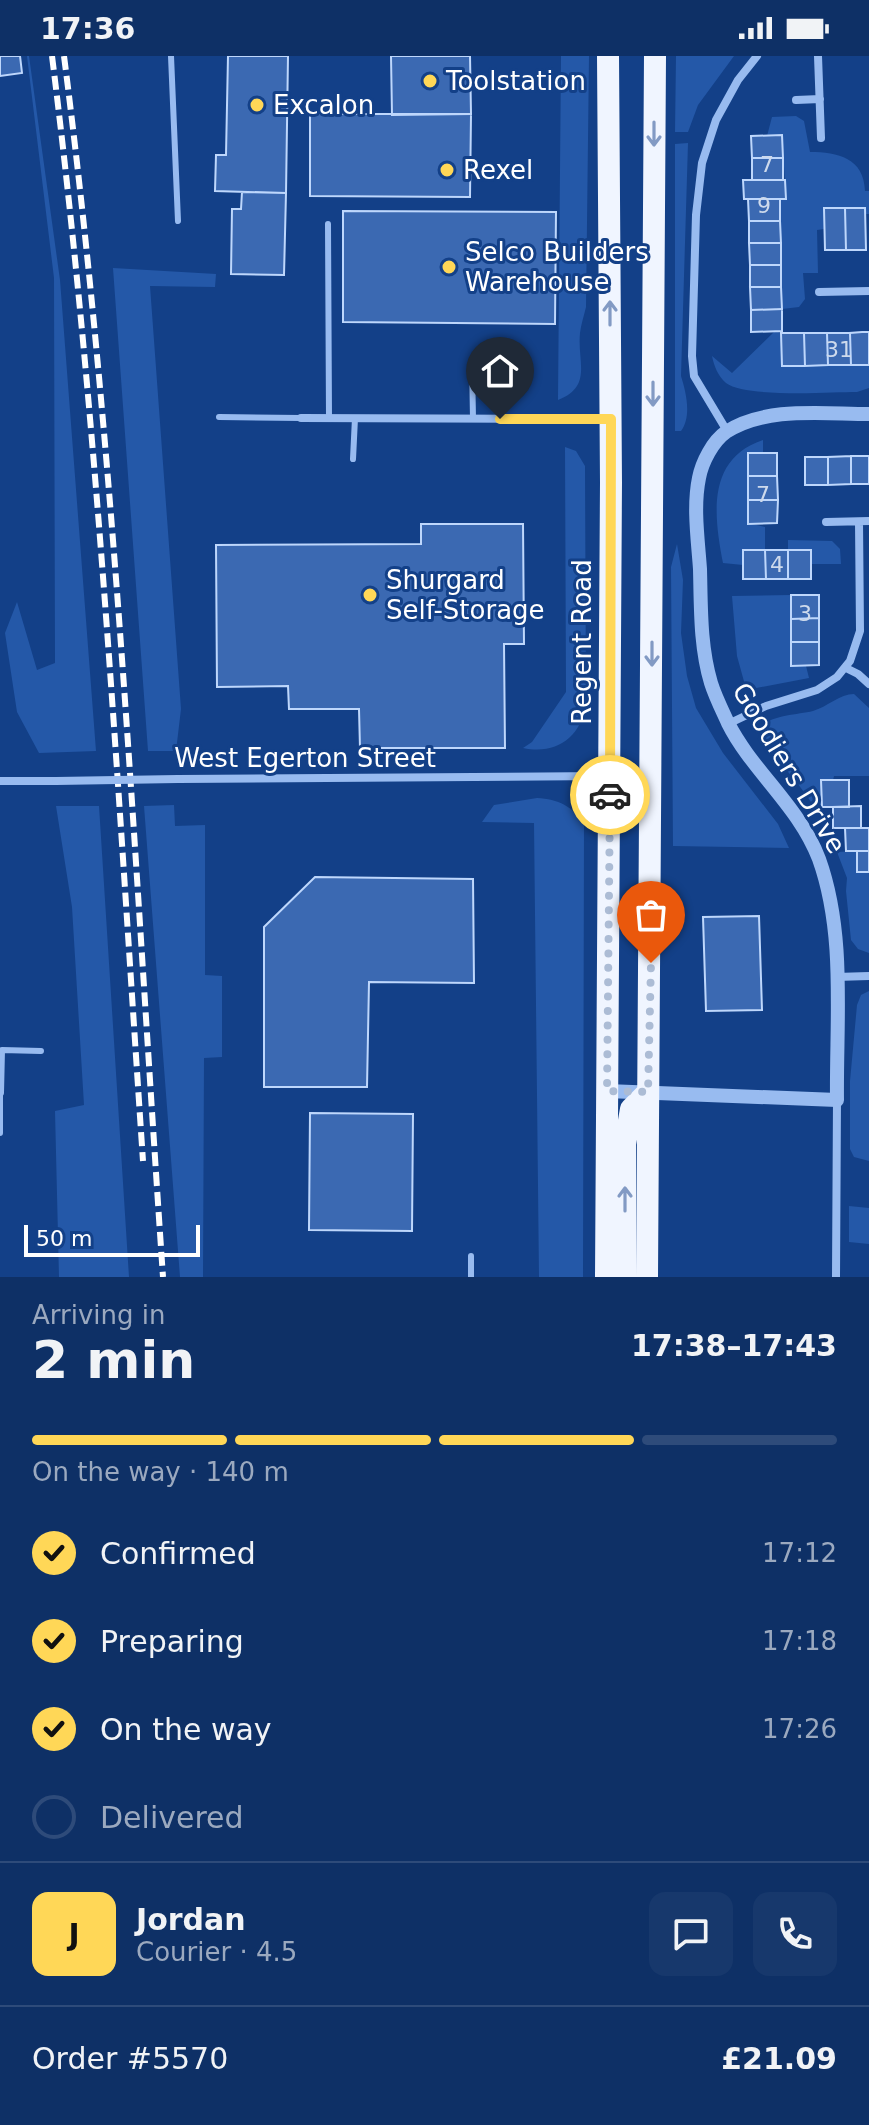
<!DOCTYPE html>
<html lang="en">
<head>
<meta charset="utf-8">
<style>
  :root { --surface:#0e3066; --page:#17386c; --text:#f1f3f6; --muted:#9ba9bf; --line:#2e4b7a; --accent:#ffd757 }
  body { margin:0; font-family:"DejaVu Sans",sans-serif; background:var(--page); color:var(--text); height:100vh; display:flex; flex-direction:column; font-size:30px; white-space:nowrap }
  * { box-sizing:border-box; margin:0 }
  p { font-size:26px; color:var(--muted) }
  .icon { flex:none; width:44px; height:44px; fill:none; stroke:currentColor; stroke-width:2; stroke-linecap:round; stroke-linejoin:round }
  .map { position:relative; height:1221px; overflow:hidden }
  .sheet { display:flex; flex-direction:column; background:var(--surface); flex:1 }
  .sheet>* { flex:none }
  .scale { position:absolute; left:24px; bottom:20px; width:176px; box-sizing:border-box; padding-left:8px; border:4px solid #fff; border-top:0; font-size:22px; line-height:28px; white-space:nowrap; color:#fff; -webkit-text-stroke:6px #134088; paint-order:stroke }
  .pin { position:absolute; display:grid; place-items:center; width:68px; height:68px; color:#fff; margin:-82px -34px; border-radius:50% 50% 50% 0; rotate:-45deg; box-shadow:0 0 8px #0007 }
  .pin .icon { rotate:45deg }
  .courier { position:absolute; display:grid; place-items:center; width:80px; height:80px; margin:-40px; border:6px solid #ffd757; border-radius:50%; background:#fff; color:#222; box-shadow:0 2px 10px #0007 }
  .summary em { font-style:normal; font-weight:600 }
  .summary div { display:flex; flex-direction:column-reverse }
  .summary { display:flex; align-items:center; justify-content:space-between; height:136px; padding:0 32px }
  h1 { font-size:52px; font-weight:600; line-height:60px }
  .bar { display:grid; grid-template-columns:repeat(4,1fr); gap:12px 8px; align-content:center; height:96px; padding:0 32px }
  .bar i { height:10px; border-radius:6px; background:var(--line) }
  .bar .active { background:var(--accent) }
  .bar p { grid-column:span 4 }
  .line { display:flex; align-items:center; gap:20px; padding:0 32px; border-top:2px solid var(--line) }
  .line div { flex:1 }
  .round { display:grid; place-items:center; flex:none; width:84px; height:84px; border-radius:16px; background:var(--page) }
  ol { padding:0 32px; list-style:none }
  li { display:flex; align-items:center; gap:24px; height:88px }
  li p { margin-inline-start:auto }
  li .icon { padding:8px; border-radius:50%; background:var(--accent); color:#111; stroke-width:4 }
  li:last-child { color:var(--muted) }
  li i { width:44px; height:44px; border:4px solid var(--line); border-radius:50% }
  .status { display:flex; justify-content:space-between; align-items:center; height:56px; padding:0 40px; background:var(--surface); direction:ltr }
  .status svg { height:22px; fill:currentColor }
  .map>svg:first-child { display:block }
  .green { fill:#2458a8 }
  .building { fill:#3b69b2; stroke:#bed7fc; stroke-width:2 }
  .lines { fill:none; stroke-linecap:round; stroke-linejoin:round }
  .service { stroke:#98bbf0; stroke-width:6 }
  .minor { stroke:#98bbf0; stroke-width:8 }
  .tertiary { stroke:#98bbf0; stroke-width:14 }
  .trunk { stroke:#f0f5ff; stroke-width:22 }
  .rail { stroke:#fff; stroke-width:6; stroke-dasharray:14 6; stroke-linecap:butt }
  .minor-bridge { stroke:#98bbf0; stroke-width:8 }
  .oneway { stroke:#829ac4 }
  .done { stroke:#acbcd5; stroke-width:8; stroke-dasharray:0 14.4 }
  .route { stroke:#ffd757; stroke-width:10 }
  .poi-dot { fill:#ffd757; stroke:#134088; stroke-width:3 }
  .labels { text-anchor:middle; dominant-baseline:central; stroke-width:6; stroke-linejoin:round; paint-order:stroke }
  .number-label { font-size:22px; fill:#cedaec }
  .poi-label { font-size:26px; fill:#fff; stroke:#134088; text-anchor:start }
  .street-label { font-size:26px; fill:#fff; stroke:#134088 }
</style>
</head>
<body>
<div class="status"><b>17:36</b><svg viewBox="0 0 49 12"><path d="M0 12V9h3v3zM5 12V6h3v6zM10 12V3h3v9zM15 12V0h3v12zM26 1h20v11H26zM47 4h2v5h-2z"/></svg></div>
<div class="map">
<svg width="869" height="1221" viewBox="0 0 869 1221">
  <rect width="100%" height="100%" fill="#134088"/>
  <!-- green -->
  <path class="green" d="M27 0H29L60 224 96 695 39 697 17 656 5 577 17 546 37 614 55 607 54 222Z
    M561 0H589L586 251C584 260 581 268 580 277 577 306 593 330 558 344Z
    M676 0H734L698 49 688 76H675Z
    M796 60 804 65 810 96C838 96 864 102 865 135H869V158H866L865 152H824V173L817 174 818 217H803L805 243 799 251 782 253 780 143 786 142 782 80H767L772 61Z
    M688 87 681 320C686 336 692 360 681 375H675V88Z
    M113 212 216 218 215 231 150 230 181 653 176 695H148Z
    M775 275 781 277 782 310 869 309V332L857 336C830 336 746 342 726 327 718 320 714 310 712 300L732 317Z
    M763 384V397H748V467L765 471V494H743V509L723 507C714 460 706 403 763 384Z
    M565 391 576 395 585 410 586 649C580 682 556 699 523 692L532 686 566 636Z
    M788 484 832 485 840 493 841 508H811V494H788Z
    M677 488 683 524 681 577 687 620 696 652 723 697 778 768 789 792 673 790 671 511Z
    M791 539V609L806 610 809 622 751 633 745 629 737 600 732 540Z
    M854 638 869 652V720H834L833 724H822V751H814C802 729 764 692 760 673 768 659 797 659 813 655 827 651 840 638 854 638Z
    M537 742C558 743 573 750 584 769L583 1221H539L534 767 482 766 494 749Z
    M174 749 175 770 205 769V919L222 920V1001L204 1002 203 1221H180L144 750Z
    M56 750H99L129 1221H59L55 1055 84 1049 72 851Z
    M857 795 869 816V897L858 893 851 884 846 835 847 822 837 796Z
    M869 935V1105L854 1101 850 1093V1025L857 949 861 939Z
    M849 1150 869 1152V1188L849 1186Z"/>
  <!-- building -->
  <path class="building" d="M0 0H20L22 17 0 20Z
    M228 0H288L286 137 215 135 216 99H226Z
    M391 0H470L471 58 392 59Z
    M310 58H471L470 141 310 140Z
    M782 79 783 102H752L751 80Z
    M752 102H783V124H752Z
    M743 124H785L786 143H744Z
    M242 136 286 137 284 219 231 218 232 153H241Z
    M748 143H780V165H749Z
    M824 152H845L846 194H825Z
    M845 152H865L866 194H846Z
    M343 155 556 156 555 268 343 266Z
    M749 165H780L781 187H749Z
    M749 187H781V209H750Z
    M750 209H781V231H750Z
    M750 231H781L782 253 751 254Z
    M782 253V275L751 276V254Z
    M862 276H869V309H851L850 277Z
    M781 277H804L805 310H782Z
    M804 277H827L828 309 805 310Z
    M827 277H850L851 309H828Z
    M748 397H777V420H748Z
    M851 400H869V428H851Z
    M851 400V428L828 429V401Z
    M805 401H828V429H805Z
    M748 420H777L778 444H748Z
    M748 444H778L777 467 748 468Z
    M421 468H523L524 588H504L505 692H360L359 653H289L288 630 217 631 216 489 421 488Z
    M743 494H765L766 523H743Z
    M765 494H788V523H766Z
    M788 494H811V523H788Z
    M791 539H819V562L791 563Z
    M819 562V586H791V563Z
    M791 586H819V609L791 610Z
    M821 724H849V751H822Z
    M861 750V772H833V751Z
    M845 772H869V795H846Z
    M857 795H869V816H857Z
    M315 821 473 823 474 927 369 926 367 1031H264V871Z
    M759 860 762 954 706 955 703 861Z
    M310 1057 413 1058 412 1175 309 1174Z"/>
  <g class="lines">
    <!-- service -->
    <path class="service" d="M171 0 178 165
      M328 168 329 362
      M472 306 473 363
      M219 361 301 362
      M353 403 355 362
      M0 1037V1077
      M1 1037 2 994 41 995
      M471 1221V1200"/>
    <!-- minor -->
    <path class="minor" d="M818 0 821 82
      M796 44 820 43
      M819 236 869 235
      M301 362 610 363
      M727 375 694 320 692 300 696 159 702 107 716 64 738 24 757 0
      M826 466 869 465
      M846 612 858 618 869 628
      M728 668 766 650 817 634 837 621 850 605 860 575 859 466
      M178 723 605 720
      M0 725H56
      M836 921 869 920
      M836 1221 837 1044"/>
    <!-- tertiary -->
    <path class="tertiary" d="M607 1035 837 1044C836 965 846 878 819 803 799 750 752 715 728 667 722 654 715 640 711 627 700 590 701 552 700 513 698 484 693 451 699 422 702 406 713 385 726 376 766 350 823 358 869 358"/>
    <!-- trunk -->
    <path class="trunk" d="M606 1221 611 426 608 0
      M625 1221V1088L631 1053 648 1036
      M647 1221 655 0"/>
    <!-- rail -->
    <path class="rail" d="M52 0C98 367 118 736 143 1105
      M64 0C116 405 135 814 163 1221"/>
    <!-- minor-bridge -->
    <path class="minor-bridge" d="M56 725 178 723"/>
  </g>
  <!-- one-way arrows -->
  <defs><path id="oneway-shaft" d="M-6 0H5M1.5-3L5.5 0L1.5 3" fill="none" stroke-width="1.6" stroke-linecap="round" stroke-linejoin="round" transform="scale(2)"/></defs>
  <g class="oneway">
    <use href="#oneway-shaft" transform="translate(654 78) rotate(90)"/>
    <use href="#oneway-shaft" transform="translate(610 257) rotate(-90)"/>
    <use href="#oneway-shaft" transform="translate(653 338) rotate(90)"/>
    <use href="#oneway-shaft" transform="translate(652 598) rotate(90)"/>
    <use href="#oneway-shaft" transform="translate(625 1143) rotate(-90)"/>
  </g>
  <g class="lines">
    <!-- done -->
    <path class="done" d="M610 739 607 1035 648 1036 651 907"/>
    <!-- route -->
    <path class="route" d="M500 363H611L610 739"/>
  </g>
  <!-- markers -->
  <g class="poi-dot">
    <circle cx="430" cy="25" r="8"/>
    <circle cx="257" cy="49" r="8"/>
    <circle cx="447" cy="114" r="8"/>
    <circle cx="449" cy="211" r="8"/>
    <circle cx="370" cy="539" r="8"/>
  </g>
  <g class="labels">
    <!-- number labels -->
    <g class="number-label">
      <text x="767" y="108">7</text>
      <text x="764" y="149">9</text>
      <text x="839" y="293">31</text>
      <text x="763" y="438">7</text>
      <text x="777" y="508">4</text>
      <text x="805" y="557">3</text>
    </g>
    <!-- poi labels -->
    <g class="poi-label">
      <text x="446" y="25">Toolstation</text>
      <text x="273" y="49">Excalon</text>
      <text x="463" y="114">Rexel</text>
      <text x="465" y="196">Selco Builders<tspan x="465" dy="30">Warehouse</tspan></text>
      <text x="386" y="524">Shurgard<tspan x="386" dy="30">Self-Storage</tspan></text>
    </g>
    <!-- street labels -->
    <g class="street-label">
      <text transform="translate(582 586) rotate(-90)">Regent Road</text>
      <text x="305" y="702">West Egerton Street</text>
      <text transform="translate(789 712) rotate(59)">Goodiers Drive</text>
    </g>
  </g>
</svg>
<div class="scale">50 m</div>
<div class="pin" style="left:651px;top:907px;background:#ea580c"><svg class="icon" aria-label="bag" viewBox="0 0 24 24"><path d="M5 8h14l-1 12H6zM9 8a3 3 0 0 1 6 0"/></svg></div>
<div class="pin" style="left:500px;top:363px;background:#1f2937"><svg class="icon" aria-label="home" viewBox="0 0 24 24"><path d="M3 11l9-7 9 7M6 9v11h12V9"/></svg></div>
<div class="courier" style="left:610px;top:739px"><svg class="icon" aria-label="car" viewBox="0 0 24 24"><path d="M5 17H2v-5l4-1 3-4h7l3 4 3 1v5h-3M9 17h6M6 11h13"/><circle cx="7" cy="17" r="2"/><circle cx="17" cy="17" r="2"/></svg></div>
</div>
<section class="sheet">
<div class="summary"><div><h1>2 min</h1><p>Arriving in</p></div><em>17:38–17:43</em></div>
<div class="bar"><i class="active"></i><i class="active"></i><i class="active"></i><i></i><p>On the way · 140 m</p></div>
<ol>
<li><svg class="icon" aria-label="check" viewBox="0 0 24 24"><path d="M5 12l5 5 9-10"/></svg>Confirmed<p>17:12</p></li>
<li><svg class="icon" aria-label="check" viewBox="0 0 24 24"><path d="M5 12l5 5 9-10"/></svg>Preparing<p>17:18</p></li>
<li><svg class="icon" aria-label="check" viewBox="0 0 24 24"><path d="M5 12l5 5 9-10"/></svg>On the way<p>17:26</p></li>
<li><i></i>Delivered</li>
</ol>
<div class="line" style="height:144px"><b class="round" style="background:var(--accent);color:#111">J</b><div><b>Jordan</b><p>Courier · 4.5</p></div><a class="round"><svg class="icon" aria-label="chat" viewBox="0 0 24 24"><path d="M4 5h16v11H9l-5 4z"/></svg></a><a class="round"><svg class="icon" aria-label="phone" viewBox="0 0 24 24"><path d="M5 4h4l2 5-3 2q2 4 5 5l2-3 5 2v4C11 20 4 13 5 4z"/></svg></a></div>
<div class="line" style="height:104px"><div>Order #5570</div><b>£21.09</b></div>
</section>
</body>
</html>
